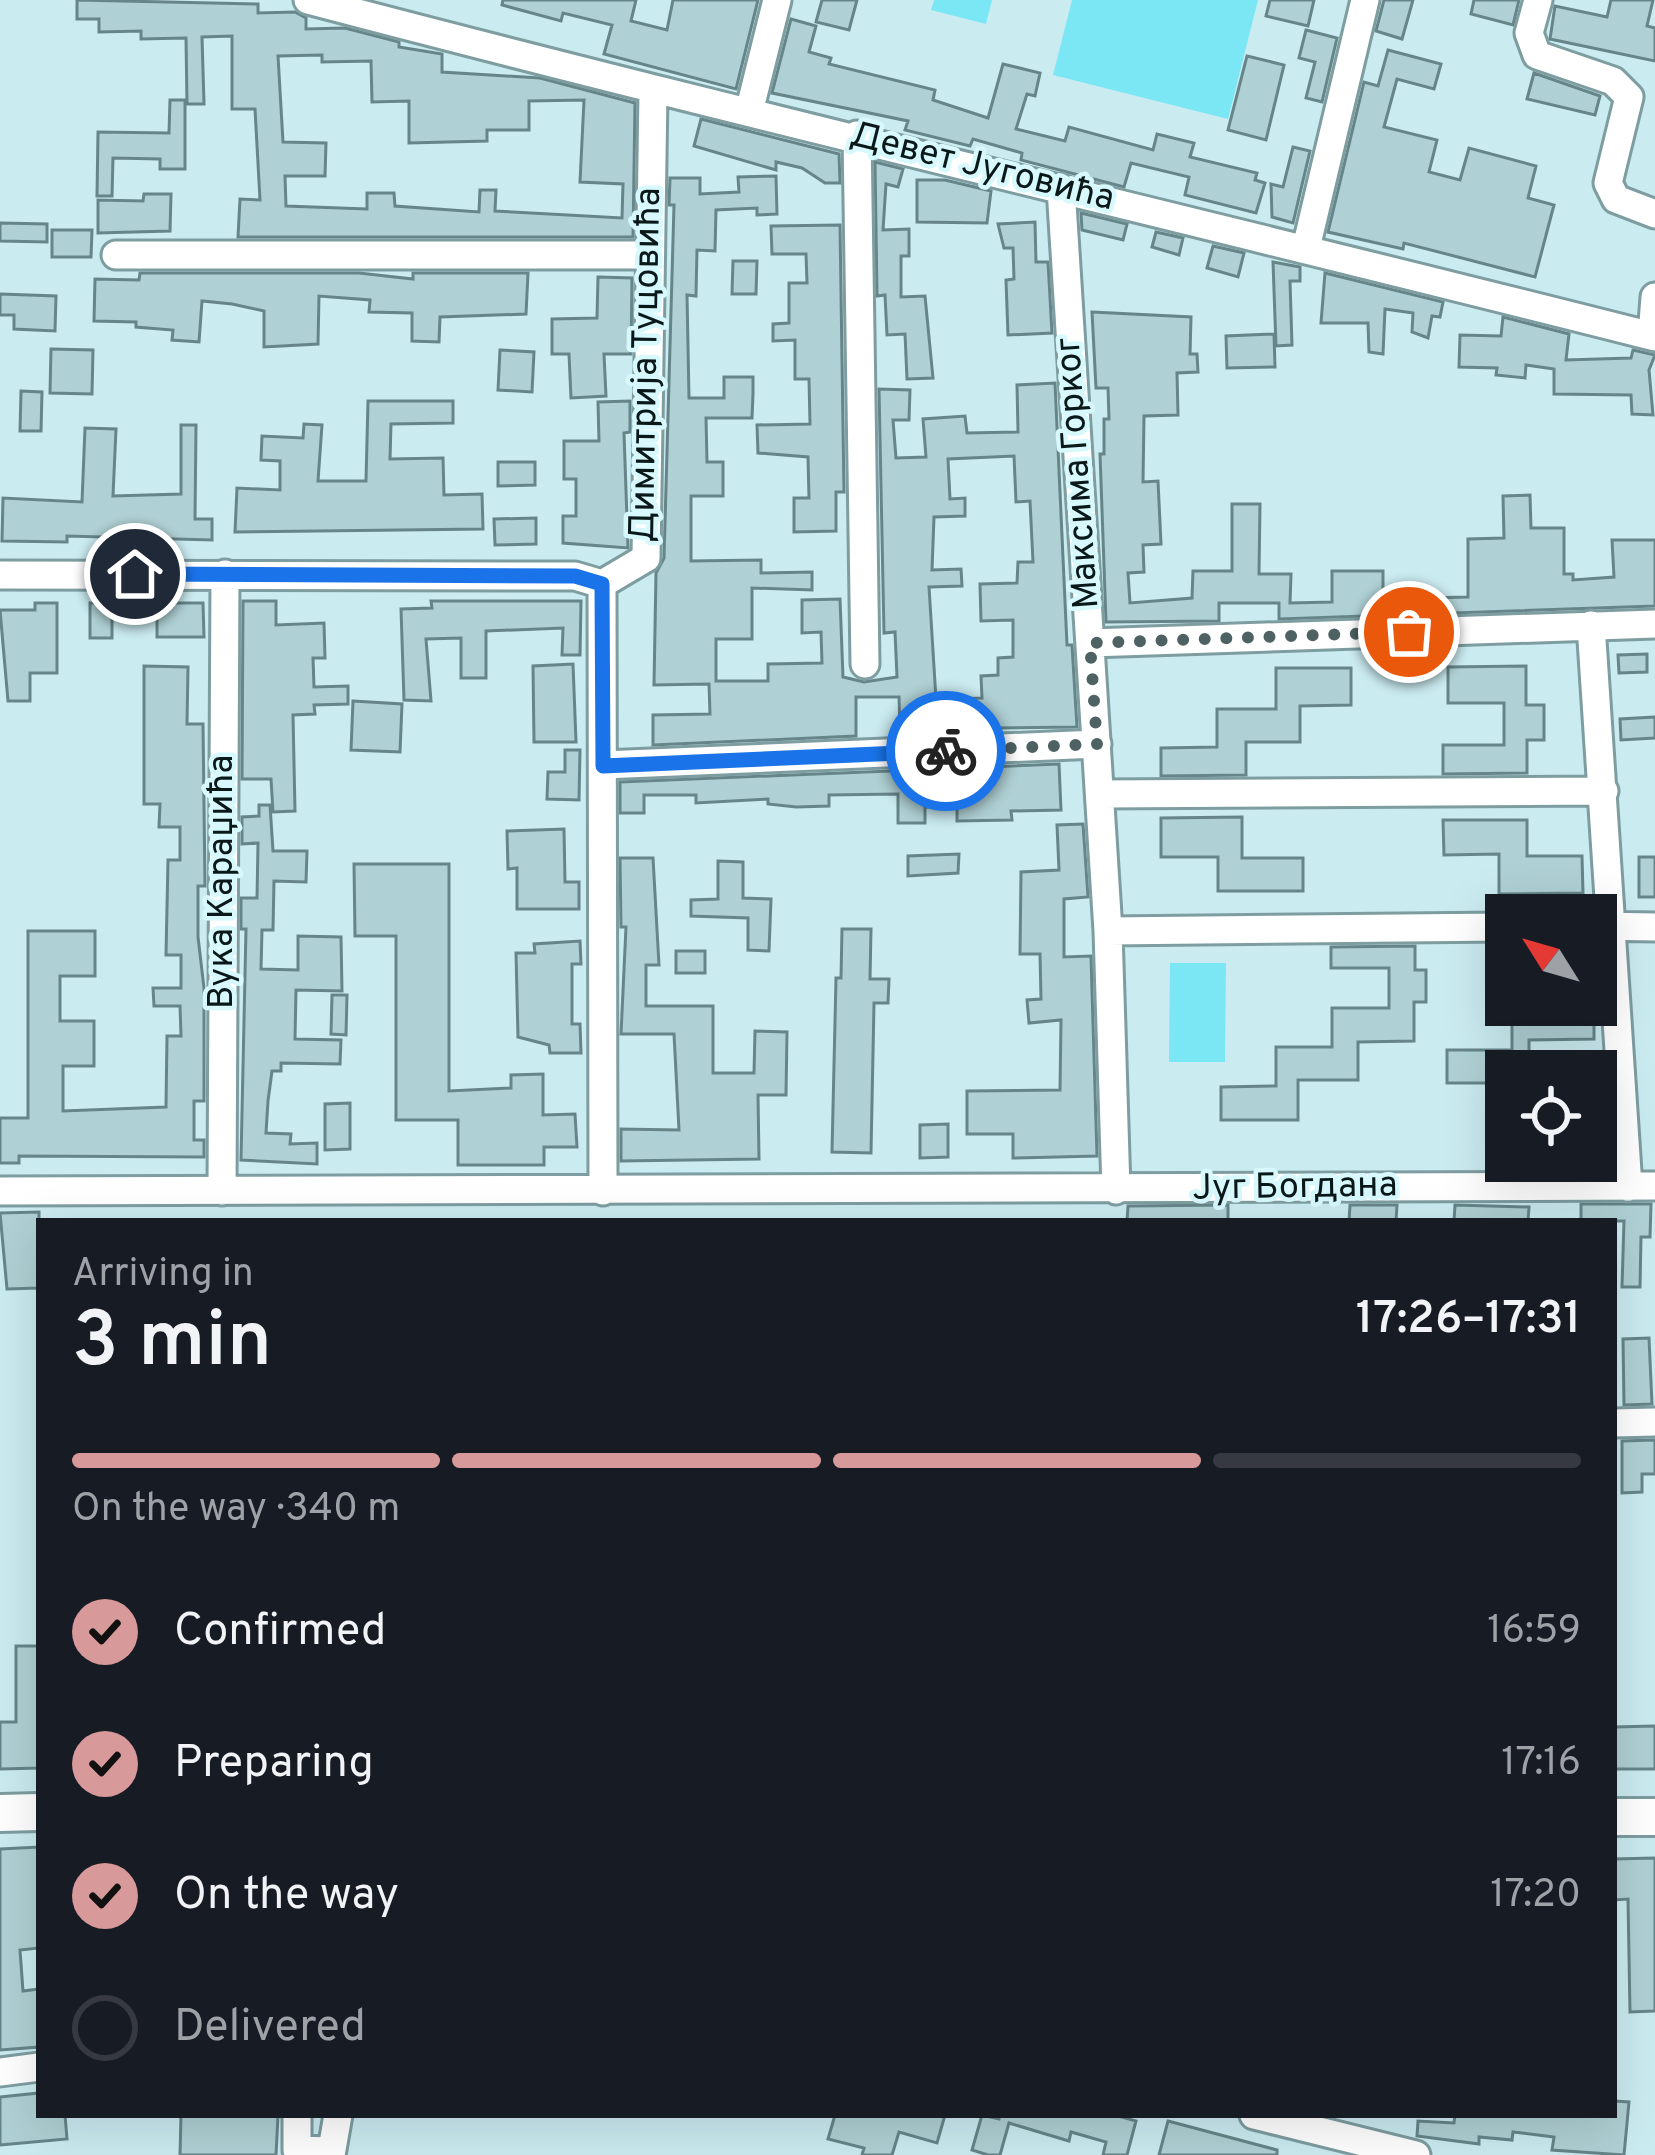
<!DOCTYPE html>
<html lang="en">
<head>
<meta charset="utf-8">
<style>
  :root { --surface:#171b24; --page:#20242c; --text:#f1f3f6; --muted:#9ea1a6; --line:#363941; --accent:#d8999a }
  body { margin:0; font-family:Overpass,sans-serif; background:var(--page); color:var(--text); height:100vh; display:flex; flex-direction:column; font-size:45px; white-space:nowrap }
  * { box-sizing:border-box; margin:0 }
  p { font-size:39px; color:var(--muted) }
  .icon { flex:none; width:66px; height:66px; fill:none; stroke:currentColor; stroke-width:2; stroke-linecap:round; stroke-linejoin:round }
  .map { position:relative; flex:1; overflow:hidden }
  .panel { position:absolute; left:36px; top:1218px; width:1581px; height:900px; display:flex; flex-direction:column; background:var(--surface); border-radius:0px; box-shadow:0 12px 48px #0002 }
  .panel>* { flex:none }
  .needle { width:78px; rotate:307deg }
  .controls { position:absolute; left:1485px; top:894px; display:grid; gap:24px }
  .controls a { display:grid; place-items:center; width:132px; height:132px; border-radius:0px; background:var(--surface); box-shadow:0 12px 48px #0002; font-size:60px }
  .pin { position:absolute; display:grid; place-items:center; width:102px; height:102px; color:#fff; margin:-51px; border:6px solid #fff; border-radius:50%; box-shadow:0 3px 12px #0007 }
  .courier { position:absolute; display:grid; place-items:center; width:120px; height:120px; margin:-60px; border:9px solid #1a73e8; border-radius:50%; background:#fff; color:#222; box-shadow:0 3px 15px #0007 }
  .summary em { font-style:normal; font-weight:600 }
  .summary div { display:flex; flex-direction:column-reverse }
  .summary { display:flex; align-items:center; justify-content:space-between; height:204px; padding:0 36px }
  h1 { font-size:78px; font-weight:600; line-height:90px }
  .bar { display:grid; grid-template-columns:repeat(4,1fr); gap:18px 12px; align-content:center; height:144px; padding:0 36px }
  .bar i { height:15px; border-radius:9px; background:var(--line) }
  .bar .active { background:var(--accent) }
  .bar p { grid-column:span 4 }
  ol { padding:0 36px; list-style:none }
  li { display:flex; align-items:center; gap:36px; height:132px }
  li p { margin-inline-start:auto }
  li .icon { padding:12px; border-radius:50%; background:var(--accent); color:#111; stroke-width:4 }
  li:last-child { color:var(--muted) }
  li i { width:66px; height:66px; border:6px solid var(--line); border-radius:50% }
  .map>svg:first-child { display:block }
  .green { fill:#7be7f5 }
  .building { fill:#afd0d4; stroke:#668589; stroke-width:3; fill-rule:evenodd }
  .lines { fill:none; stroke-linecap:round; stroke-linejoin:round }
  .minor-casing { stroke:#7d9da1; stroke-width:33 }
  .major-casing { stroke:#7d9da1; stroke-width:42 }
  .minor { stroke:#fff; stroke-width:27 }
  .major { stroke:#fff; stroke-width:36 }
  .done { stroke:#4e6264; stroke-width:12; stroke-dasharray:0 21.6 }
  .route { stroke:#1a73e8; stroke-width:15 }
  .labels { text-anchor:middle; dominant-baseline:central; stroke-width:9; stroke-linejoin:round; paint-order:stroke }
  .street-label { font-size:36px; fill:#0b1819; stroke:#d7f9fd }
</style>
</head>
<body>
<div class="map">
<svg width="1655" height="2155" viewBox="0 0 1655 2155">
  <rect width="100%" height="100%" fill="#caebf0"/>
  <!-- green -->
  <path class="green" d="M934 0H992L986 24 931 10Z
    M1072 0H1258L1228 119 1053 75Z
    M1170 963H1226L1225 1062H1169Z"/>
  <!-- building -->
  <path class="building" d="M77 0 258 4V13L295 12 306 18V29L345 28 399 42V47L442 54V72L540 78 635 103 633 237H238L240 199 260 200 255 109H232V36L202 37 204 104H187L186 38 141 39V31L99 32V19H77ZM322 55V62L371 61 372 102 409 101V143L487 141V130H529V101L584 100 580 182 623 184 622 218 495 211 496 190H480L479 212 395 206 394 193H367V209L286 206 285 176H325L326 143 283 142 278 56Z
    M503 0H636L631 21 667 30 673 0H758L736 89 604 54 612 25 563 13 561 21 502 5Z
    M822 0H857L849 30 816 22Z
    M1270 0H1314L1308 26 1266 16Z
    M1384 0H1413L1402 39 1376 31Z
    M1474 0H1519L1513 25 1471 14Z
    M1611 0H1653L1647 26 1655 28V61L1550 39 1555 6 1607 17Z
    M791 19 816 26 809 52 831 58 829 64 935 90 933 100 988 118 1003 64 1040 73 1035 96 1027 94 1016 129 1065 141 1069 127 1153 150 1157 134 1194 143 1190 157 1257 173 1255 180 1265 183 1256 213 1185 195 1189 177 1131 163 1124 187 1021 160 1022 153 973 139 970 146 905 130 908 121 772 93Z
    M1306 30 1337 38 1322 102 1306 98 1315 62 1299 58Z
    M1388 50 1441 64 1434 89 1397 79 1384 127 1437 140 1429 172 1460 180 1469 148 1536 166 1528 198 1554 205 1535 277 1404 243 1403 249 1328 232 1364 82 1378 86Z
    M1247 56 1284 65 1266 140 1228 130Z
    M1534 73 1600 96 1595 115 1527 99Z
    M170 100H185V169H160V159L113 158 112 196H97L98 132 169 133Z
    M701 119 839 154 840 183H825L802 168 776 162V170L694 146Z
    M1293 147 1310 151 1293 223 1272 217 1271 184 1283 187Z
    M875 162 903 169 898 187 886 184 883 230 909 229V256H901V297L925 296 933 378 907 379 905 334 887 335 885 295 877 296Z
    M776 176 777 214 757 215V208L716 210 715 251 697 250 696 296 687 295 689 398H724V377H753V394L752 418H706L707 462H723V496H691V561L761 560V573L812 572V590L752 588V639H716V681H768V664L822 663 821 632 802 633V600L840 599 843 677 864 682 897 677 895 632 884 633 879 389 910 390 909 420H893L896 458 926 457 923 419 965 416 967 433 1018 432 1017 385 1055 383 1067 645H1072L1077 727 900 729 899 697H856V736L653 745V715L710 714 709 684 654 685 656 573 664 558 674 205H669L670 178H700V194L739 192 738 177ZM1014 456 1016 502 1030 501 1033 562H1018L1017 583 980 584 981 621 1013 620V657L998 658V675L981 676 982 698 936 699 929 587 962 586 961 569 932 570 934 517 965 516V498L950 499 948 459Z
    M917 180H945L991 191 987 223 917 222Z
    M144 194H171L170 231 98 233V200L143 201Z
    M1081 213 1127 224 1123 240 1082 230Z
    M1035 222 1036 262H1048L1052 333 1008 335 1006 280 1014 279 1013 248H1004L998 224Z
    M0 223 47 224V242L0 241Z
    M840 225 844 492H836V531L794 532V498H809L808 457 758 453 757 425 810 424 809 379H795V340L773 341V324L789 323V283H807L806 254H772L771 226Z
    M52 230H92L91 257H52Z
    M1156 232 1183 238 1179 255 1152 247Z
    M1213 246 1244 253 1238 277 1207 268Z
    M733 261H757L756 294H732Z
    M1273 262 1300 267V281H1290L1292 345 1276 346Z
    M140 273H359L413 279V273H528L526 314 440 317 439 342 412 341V313L369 312 370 300 319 296 318 344 264 347V311L232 304 202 301 199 342 172 340 173 330 136 327V322L94 321 95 279 139 280Z
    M1325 273 1443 302 1440 317 1432 316 1428 338 1412 332 1413 313 1385 309 1383 354 1369 352 1368 323H1321Z
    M598 277 632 278 631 354H604L606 396 571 398 569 354H552V319L597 318Z
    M0 294 56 296 55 331 14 329V315H0Z
    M1092 312 1191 317 1190 354H1197L1198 372 1177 373 1178 415 1144 416 1143 482 1158 481 1161 544 1143 545 1144 572 1128 573 1130 603 1192 598 1193 571H1232V504H1260L1259 574H1291L1290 603 1332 602V571H1383V599L1468 597V539L1504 538 1503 496 1530 495 1531 528H1564V574H1573V580L1614 577 1612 540H1655V606L1279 619V603H1219V621L1106 622 1100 454H1104V419H1109L1108 388H1096Z
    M1503 317 1569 334 1566 360 1631 358 1633 350 1655 355 1649 370 1653 415 1632 414 1631 395 1554 394V369L1526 365 1525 378 1496 375 1497 368 1459 367 1460 335 1501 336Z
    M1274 334 1275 367 1227 368 1226 336Z
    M51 349 93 350 92 394 50 393Z
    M500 350 534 352 532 392 498 390Z
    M21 391 42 392 41 431H20Z
    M368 401H453V423L391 424 390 459 443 458 444 495 482 494 483 529 235 532 237 488 280 490V461L261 460 262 436 303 438 304 424 322 425 318 481H366Z
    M630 401V432L624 433 628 548 563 543V516H576V479H564V441H599L598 402Z
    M181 425H196L195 519H212V540L67 536V542L2 541 3 498 82 502 85 428 116 429 113 496 181 494Z
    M498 462H535V485L498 486Z
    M536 518V544L495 545 494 519Z
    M243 601H276V625L324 623 325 658H313L314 687 348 686V704L314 705 315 714 293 715 295 811 273 812 271 779H242Z
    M431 601H581L580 655H562L563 628 486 631V678H461V638L426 639 431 701 404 700 401 609 432 608Z
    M35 603H57V673H30V701H8L0 610H35Z
    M90 603H112V638H90Z
    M157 603H203L204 637H157Z
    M1647 654V672L1619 673 1618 655Z
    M573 664 576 742H534L533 666Z
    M144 666 188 667 187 724H203L205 886H198V937L204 988V1101H194V1140H204V1157L19 1156V1163H0V1118H28V931H95V976H60V1021H94V1066H63V1111L166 1107 167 1036H181L180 1006H154L153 988H181V955H166L168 860H180V827H159L160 804H144Z
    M1526 666V705H1544V740H1527V773L1443 774V745H1504V703H1448V667Z
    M1276 668H1351V705L1300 706V742H1246V775L1161 776V748L1217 747V709H1276Z
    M353 701 402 704 400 752 351 750Z
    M1655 717V738L1621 740 1620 719Z
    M565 750H580L579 800 547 799 548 772H565Z
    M1059 764 1061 810 1011 811 1012 820 957 821V807H925V823H898V794L829 795V806L796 807 768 804V799L696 803V795H644V813H620V782Z
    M259 805H270L273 851H307L306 882 274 881 273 930H262L261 969 298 970V936L341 937 342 991 296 990 295 1039 341 1040 340 1064 281 1063V1071H272L268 1101 266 1133 291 1134 290 1144 317 1143V1164L241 1160 246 929H241V898H257L258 843 242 844V817L259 816Z
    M1242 817V858H1303V891H1218V857H1161V818Z
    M1443 820H1527V856H1582L1583 893 1499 894V854L1444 855Z
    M1083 824 1088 897 1064 899V957L1091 956 1097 1156 1013 1158V1134H967V1091L1060 1090 1061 1020 1029 1023 1027 1000 1041 999 1040 954H1020L1021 872 1059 870 1057 825Z
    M564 829 565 882H579V909H517V868L508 869 507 831Z
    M959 854 958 873 908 876V856Z
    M1639 857H1655V897H1639Z
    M620 858H653L659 965H646V1006H713V1073H754L755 1031 787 1032 786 1095H758L759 1159 621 1161V1129L679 1130 674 1034H621L626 927H621Z
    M718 861 743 862V898L771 899 769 951 748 950V918L691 916V900L718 899Z
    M354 864H449V1091L511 1088V1075L543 1074V1115L575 1114 577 1147H544V1165H458V1120H396V936H355Z
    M842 929H871L870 979H889L888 1003H874L871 1153 832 1152 836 978H841Z
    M580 941 581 964H572V1024H580L581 1053H550L549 1045 518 1037 516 953H535L534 944Z
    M1415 946V970H1426V1002H1414V1041L1358 1042V1080H1298V1120H1221V1087L1276 1086V1047H1332V1008H1389V968H1331V947Z
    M676 951H705V973H676Z
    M332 995H347L346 1035 331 1034Z
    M1512 1006H1594V1039L1529 1040V1071H1506V1083H1447V1050H1512Z
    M350 1103V1149L325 1150V1104Z
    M948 1124V1157L920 1158V1125Z
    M1581 1204H1651L1650 1237H1641L1640 1287H1622L1624 1221H1581Z
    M1228 1205V1221H1127L1128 1206Z
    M1350 1205H1397L1396 1221H1349Z
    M1455 1205 1529 1207 1528 1221H1454Z
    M39 1212V1288L7 1289 0 1213Z
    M1649 1338 1652 1404 1624 1405 1623 1339Z
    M1655 1440V1474H1642V1492L1622 1493V1441Z
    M16 1646H39V1768L0 1769V1722H16Z
    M1655 1726V1769H1614V1727Z
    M39 1847V1948L20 1950 23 1991 39 1989V2047L0 2050V1849Z
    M1655 1858V2011L1630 2012 1628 1899 1614 1900V1859Z
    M39 2093V2115H65L67 2139 0 2145V2097Z
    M1614 2101 1629 2102 1624 2155 1552 2150 1554 2137 1513 2132 1512 2140 1479 2137V2144L1417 2136 1418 2121 1454 2123 1455 2115H1614Z
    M181 2115H278L276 2155H180Z
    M835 2115H945L937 2143 899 2132 892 2155H862L864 2148 828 2139Z
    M982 2115 999 2119 1000 2115H1115L1136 2121 1127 2155H1103L1106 2142 1071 2132 1069 2141 1009 2123 1000 2155H988L972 2150Z
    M1168 2121 1277 2150V2155H1159Z"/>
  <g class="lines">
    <!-- minor casing -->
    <g class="minor-casing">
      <path id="minor" d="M308 0C756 118 1206 223 1655 337
        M1538 0 1529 33 1537 55 1613 81 1629 97 1608 183 1616 199 1655 214
        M749 112 777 0
        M857 135 865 664
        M1061 188 1108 931 1116 1190
        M1306 248 1365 0
        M116 255H649
        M1652 336 1655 297
        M0 575 575 576 602 584
        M602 584 603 1191
        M602 584 646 558 653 91
        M1591 625 1628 1187
        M1090 643 1655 624
        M603 765 1097 744
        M1100 794 1604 791
        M1596 926 1655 927
        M1108 931 1506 927
        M0 1191 1655 1186
        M222 1191 225 574
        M1614 1423 1655 1422
        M0 2072 39 2067
        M297 2115V2150L331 2151
        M1254 2115 1416 2155
        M331 2155 338 2115"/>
    </g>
    <!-- major casing -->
    <g class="major-casing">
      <path id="major" d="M0 1813 39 1812
        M1614 1817H1655"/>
    </g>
    <!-- minor -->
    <use href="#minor" class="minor"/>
    <!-- major -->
    <use href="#major" class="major"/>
  </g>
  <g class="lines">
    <!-- done -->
    <path class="done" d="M946 751 1097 744 1090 643 1409 632"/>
    <!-- route -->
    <path class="route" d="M135 574 575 576 602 584 603 766 946 751"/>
  </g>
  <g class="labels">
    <!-- street labels -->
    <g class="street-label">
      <text transform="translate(982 168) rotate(14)">Девет Југовића</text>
      <text transform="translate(647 365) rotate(-89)">Димитрија Туцовића</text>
      <text transform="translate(1079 473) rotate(-94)">Максима Горког</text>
      <text transform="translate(223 882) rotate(-90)">Вука Караџића</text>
      <text transform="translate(1295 1188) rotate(-1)">Југ Богдана</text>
    </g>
  </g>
</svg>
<div class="controls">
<a><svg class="needle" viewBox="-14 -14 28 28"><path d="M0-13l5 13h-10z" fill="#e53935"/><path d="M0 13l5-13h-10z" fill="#9ea1a6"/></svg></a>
<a><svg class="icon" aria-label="locate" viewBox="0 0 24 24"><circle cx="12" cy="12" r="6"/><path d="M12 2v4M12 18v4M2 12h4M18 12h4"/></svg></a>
</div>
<div class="pin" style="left:1409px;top:632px;background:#ea580c"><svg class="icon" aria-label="bag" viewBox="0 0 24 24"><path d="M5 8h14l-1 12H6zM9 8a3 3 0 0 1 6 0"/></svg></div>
<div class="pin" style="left:135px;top:574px;background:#1f2937"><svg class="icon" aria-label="home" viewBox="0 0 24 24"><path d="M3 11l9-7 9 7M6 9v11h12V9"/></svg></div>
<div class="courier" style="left:946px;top:751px"><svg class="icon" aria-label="bike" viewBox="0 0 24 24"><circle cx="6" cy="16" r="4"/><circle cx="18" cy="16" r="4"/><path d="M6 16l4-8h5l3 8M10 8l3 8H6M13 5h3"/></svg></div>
<section class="panel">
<div class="summary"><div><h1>3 min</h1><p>Arriving in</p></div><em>17:26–17:31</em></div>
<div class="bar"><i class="active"></i><i class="active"></i><i class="active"></i><i></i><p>On the way · 340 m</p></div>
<ol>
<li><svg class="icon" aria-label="check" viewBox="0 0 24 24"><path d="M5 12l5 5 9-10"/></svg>Confirmed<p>16:59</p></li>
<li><svg class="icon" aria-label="check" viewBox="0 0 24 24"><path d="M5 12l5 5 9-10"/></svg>Preparing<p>17:16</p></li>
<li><svg class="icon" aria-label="check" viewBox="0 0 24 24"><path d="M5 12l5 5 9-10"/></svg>On the way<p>17:20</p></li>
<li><i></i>Delivered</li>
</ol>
</section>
</div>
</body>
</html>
